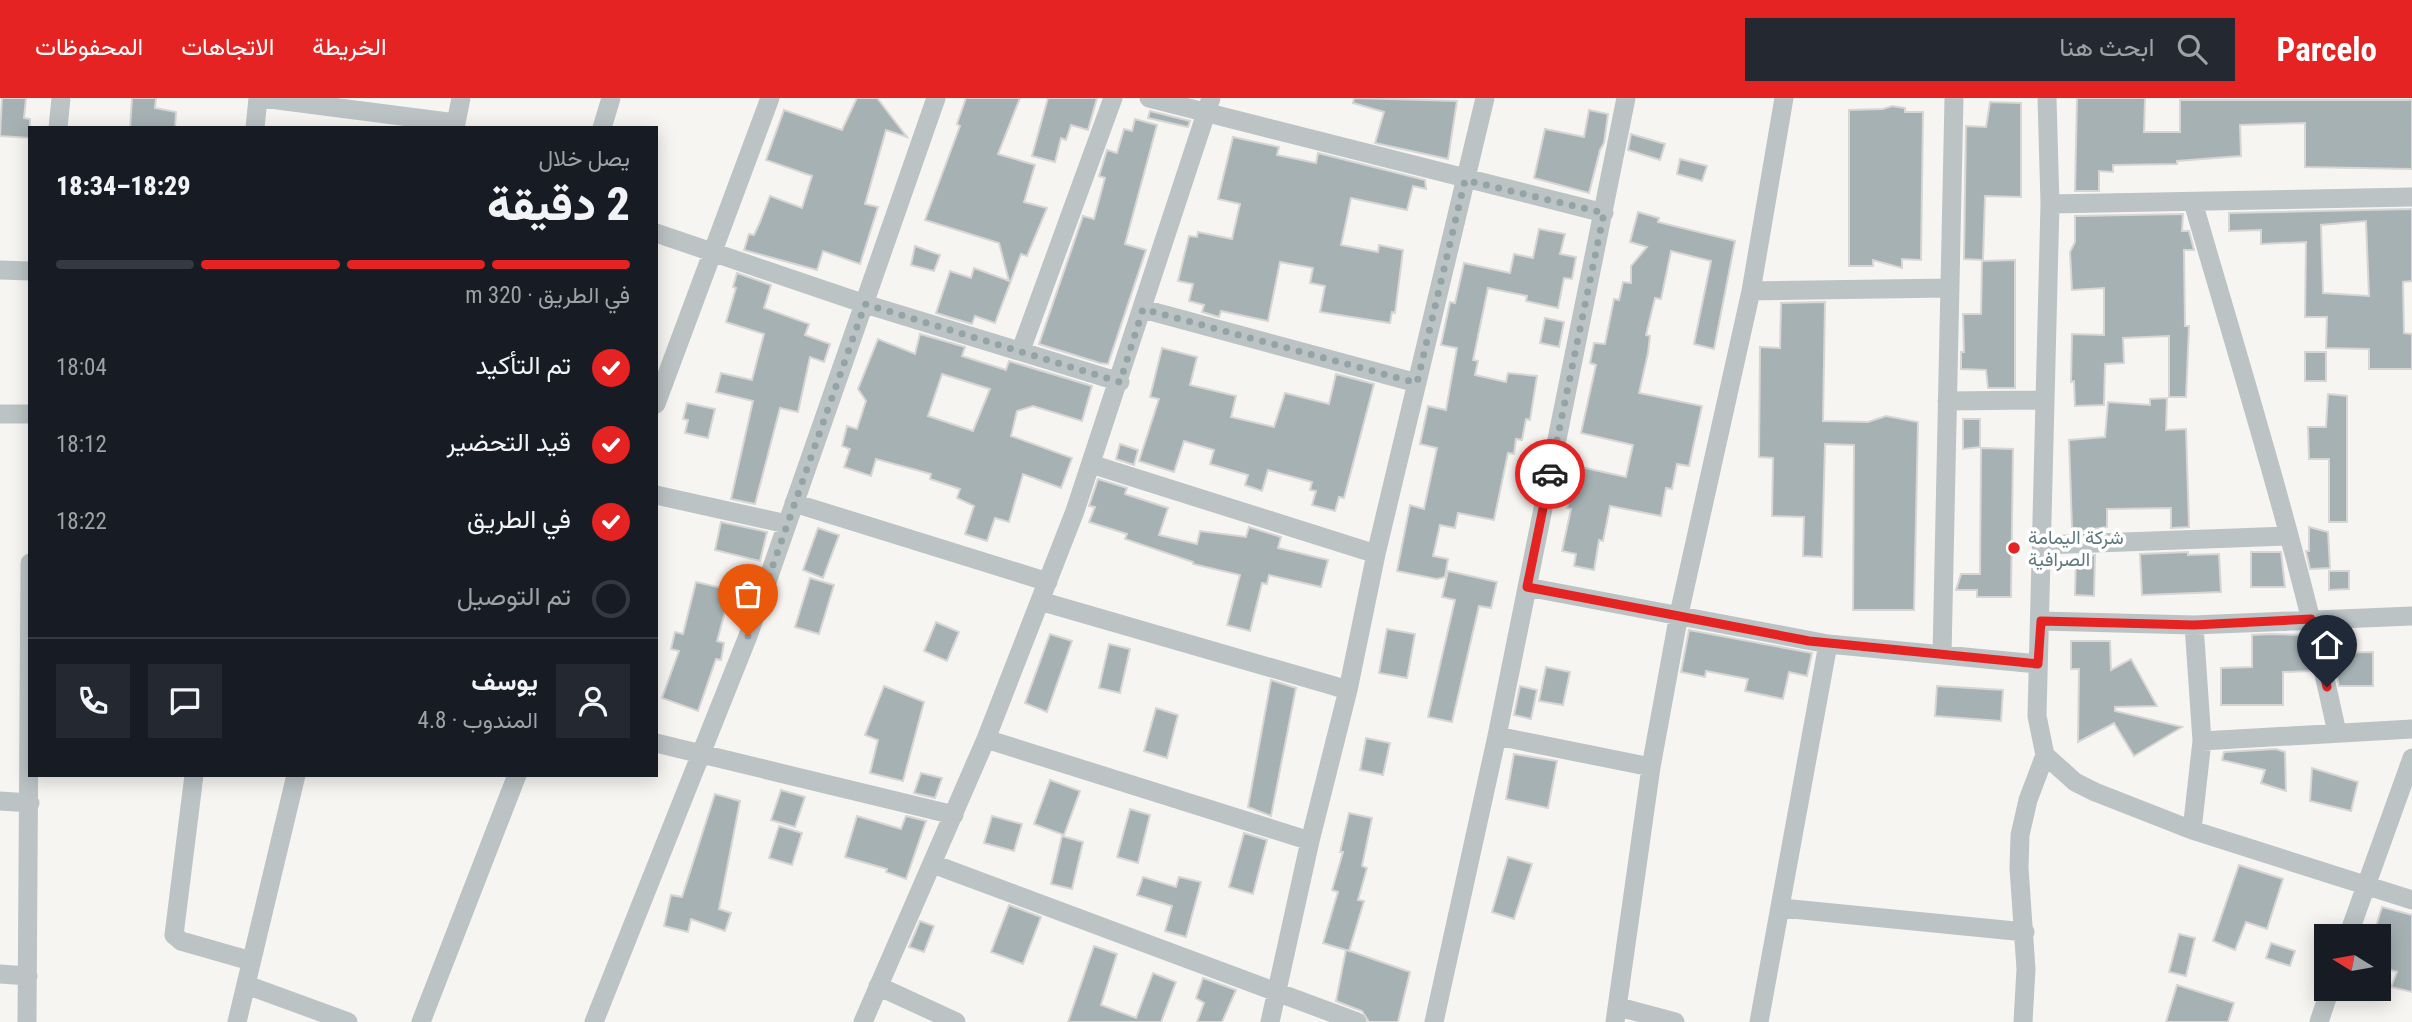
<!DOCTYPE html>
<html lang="ar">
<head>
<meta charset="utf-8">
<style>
  :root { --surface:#171b24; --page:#242831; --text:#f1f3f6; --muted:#9ea1a6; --line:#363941; --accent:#e52322 }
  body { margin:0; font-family:"Roboto Condensed",Vazirmatn,sans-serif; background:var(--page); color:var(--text); direction:rtl; height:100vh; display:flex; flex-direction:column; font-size:26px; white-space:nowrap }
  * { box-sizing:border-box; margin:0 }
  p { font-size:23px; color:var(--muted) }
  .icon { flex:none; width:38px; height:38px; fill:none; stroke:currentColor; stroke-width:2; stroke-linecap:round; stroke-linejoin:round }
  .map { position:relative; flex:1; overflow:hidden; direction:ltr }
  .side { position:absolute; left:28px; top:28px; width:630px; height:651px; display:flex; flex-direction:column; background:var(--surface); border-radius:0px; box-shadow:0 4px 18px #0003; direction:rtl }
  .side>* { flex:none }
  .needle { width:46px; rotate:281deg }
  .buttons { position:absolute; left:2314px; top:826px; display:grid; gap:14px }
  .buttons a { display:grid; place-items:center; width:77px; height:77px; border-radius:0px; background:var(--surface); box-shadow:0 4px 18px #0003; font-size:35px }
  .pin { position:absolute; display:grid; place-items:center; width:60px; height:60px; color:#fff; margin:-72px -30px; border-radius:50% 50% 50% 0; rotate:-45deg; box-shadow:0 0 7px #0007 }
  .pin .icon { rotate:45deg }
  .courier { position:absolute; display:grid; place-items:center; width:70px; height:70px; margin:-35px; border:5px solid #e52322; border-radius:50%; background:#fff; color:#222; box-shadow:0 2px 9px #0007 }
  .summary em { font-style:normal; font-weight:800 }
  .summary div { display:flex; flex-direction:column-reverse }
  .summary { display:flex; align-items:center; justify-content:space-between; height:119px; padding:0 28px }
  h1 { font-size:46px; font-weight:800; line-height:52px }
  .bar { display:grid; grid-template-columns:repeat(4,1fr); gap:10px 7px; align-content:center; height:84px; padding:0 28px }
  .bar i { height:9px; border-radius:5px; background:var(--line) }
  .bar .on { background:var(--accent) }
  .bar p { grid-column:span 4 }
  .line { display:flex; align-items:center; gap:18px; padding:0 28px; border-top:2px solid var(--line) }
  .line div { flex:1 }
  .round { display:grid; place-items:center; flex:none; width:74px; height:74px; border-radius:0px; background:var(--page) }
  ol { padding:0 28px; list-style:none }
  li { display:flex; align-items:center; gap:21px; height:77px }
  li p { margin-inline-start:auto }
  li .icon { padding:7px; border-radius:50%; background:var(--accent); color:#fff; stroke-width:4 }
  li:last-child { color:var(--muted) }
  li i { width:38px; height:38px; border:4px solid var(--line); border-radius:50% }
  header { display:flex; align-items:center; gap:42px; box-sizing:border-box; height:98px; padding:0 35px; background:var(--accent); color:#fff }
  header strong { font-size:33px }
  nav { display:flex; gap:38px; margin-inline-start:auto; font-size:24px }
  .search { width:490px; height:63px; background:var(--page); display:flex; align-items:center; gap:18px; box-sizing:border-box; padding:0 24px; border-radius:0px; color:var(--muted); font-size:26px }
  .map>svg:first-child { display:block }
  .building { fill:#a5b1b3; stroke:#d7d6d4; stroke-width:2; fill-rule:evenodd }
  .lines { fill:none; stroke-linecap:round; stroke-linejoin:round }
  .street { stroke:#bcc3c5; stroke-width:19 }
  .done { stroke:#94a4a6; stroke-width:7; stroke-dasharray:0 12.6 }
  .route { stroke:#e52322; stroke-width:9 }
  .poi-dot { fill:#e52322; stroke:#fff; stroke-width:2.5 }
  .labels { text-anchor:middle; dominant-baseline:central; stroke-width:7; stroke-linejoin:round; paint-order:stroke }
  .poi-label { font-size:19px; fill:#60787d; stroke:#fff; text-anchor:start }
</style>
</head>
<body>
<header>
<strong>Parcelo</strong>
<div class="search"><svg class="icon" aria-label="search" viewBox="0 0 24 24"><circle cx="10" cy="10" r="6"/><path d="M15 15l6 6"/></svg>ابحث هنا</div>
<nav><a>الخريطة</a><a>الاتجاهات</a><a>المحفوظات</a></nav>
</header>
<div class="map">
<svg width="2412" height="924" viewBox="0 0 2412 924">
  <rect width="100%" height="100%" fill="#f6f5f2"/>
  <!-- building -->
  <path class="building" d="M2 0H26L24 20 30 21V40L0 38Z
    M132 0H156L155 10 176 14 175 30H130Z
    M857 0H877L907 39 886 32 865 106 878 109 860 166 823 153 817 172 744 152 749 136 754 137 760 124 770 98 802 110 812 78 766 62 784 12 842 32Z
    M966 0H1020L998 56 1035 67 1024 104 1047 110 1027 158 1021 156 995 225 975 218 972 226 936 215 950 173 971 180 974 170 1009 183 999 145 925 122 960 28 957 26Z
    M1048 0H1097L1088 32 1071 27 1066 42 1061 40 1055 64 1032 58Z
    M1354 0 1457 3 1448 61 1375 45 1384 14 1353 5Z
    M2077 0H2145L2144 34H2180V2H2412V71L2305 69V25L2240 27 2241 58 2177 63V66L2113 67V74L2099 73V93H2075Z
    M1990 4 2021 5V99L1985 98 1983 162 1964 161 1966 28 1986 29Z
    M1892 8 1905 10V14H1923L1921 162 1902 161V170L1873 162V168H1849V12L1883 11Z
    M1589 12 1608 16 1604 45 1600 52 1589 95 1534 80 1545 31 1584 39Z
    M1150 13 1190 23 1188 29 1148 20Z
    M1135 21 1157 27 1125 146 1146 152 1108 266 1100 265 1039 246 1083 118 1094 121 1105 80 1099 78 1107 52 1117 55 1124 31 1132 33Z
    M1631 36 1665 46 1660 62 1628 52Z
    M1233 39 1279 49 1277 57 1316 65 1318 55 1425 82 1426 91 1413 88 1407 112 1351 100 1341 147 1378 154 1379 147 1403 152 1395 215 1392 214 1390 225 1320 214 1325 188 1310 185 1313 170 1280 164 1268 223 1221 213 1219 219 1202 214 1204 207 1189 203 1193 186 1178 183 1189 138 1197 139 1198 134 1232 141 1240 106 1218 101Z
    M1680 61 1707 68 1702 83 1677 76Z
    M2412 111V183L2403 184 2404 235 2412 236V271H2369V251L2326 250 2327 219H2305L2306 144 2261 146V132L2229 133V115ZM2366 123 2369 198 2323 195 2321 127Z
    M1638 114 1659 120 1658 124 1735 143 1714 251 1694 246 1711 163 1671 153 1661 201 1655 200 1646 237 1650 238 1648 255 1639 295 1702 308 1689 368 1677 366 1672 391 1666 390 1661 418 1610 408 1603 443 1599 442 1594 472 1574 468 1576 456 1562 453 1571 411 1567 410 1576 368 1626 379 1633 347 1581 335 1596 267 1590 265 1594 245 1605 246 1614 201 1619 202 1623 184 1631 185V168L1647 149 1630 144Z
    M2183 116 2182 133H2189L2194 152H2184L2185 228H2189L2186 299H2169V238L2123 240 2124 265 2105 266 2104 307 2075 308 2074 283 2071 284 2072 236 2104 237V190L2072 192 2070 154 2075 144V118Z
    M1539 131 1565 136 1560 156 1576 159 1572 181 1564 180 1558 210 1526 203 1527 198 1488 190 1473 262 1478 263 1475 277 1506 284 1508 275 1537 278 1530 322 1526 321 1522 342 1516 341 1514 356 1508 355 1494 422 1458 415 1455 430 1440 427 1433 458 1448 461 1445 479 1437 481 1397 473 1410 407 1424 411 1437 350 1420 346 1428 308 1446 312 1457 250 1441 247 1450 204 1455 205 1464 165 1510 175 1514 156 1533 160Z
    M915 148 940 157 934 173 911 167Z
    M2015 162V290H1988L1986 272 1961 271V254H1964L1963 216H1981L1982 163Z
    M737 175 771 187 764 210 809 226 805 237 830 246 824 264 810 259 798 314 780 310 755 406 731 401 753 303 716 294 721 275 752 282 764 236 726 224 736 190 733 189Z
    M1825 204 1823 323 1868 324 1886 318 1918 324 1914 512H1853L1854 347 1825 346 1822 459 1803 458 1804 419 1772 418 1773 360 1759 359 1760 249 1780 250 1781 205Z
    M1545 220 1564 224 1559 249 1540 245Z
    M920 236 965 249 962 258 1006 272 1009 263 1092 288 1082 323 1033 308 1017 313 1011 338 1072 360 1061 390 1023 376 1009 424 995 420 987 443 965 436 974 408 957 400 960 391 930 381 931 376 876 361 871 378 844 369 850 351 842 348 847 328 857 331 866 303 858 291 878 241 915 256ZM942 276 990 291 973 333 928 318Z
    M1162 250 1197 259 1190 287 1236 298 1231 319 1274 329 1285 295 1329 306 1336 276 1374 286 1344 400 1339 399 1335 413 1312 407 1316 393 1310 392 1312 384 1268 372 1262 393 1245 387 1248 377 1210 366 1214 352 1184 343 1174 374 1139 363 1159 301 1150 299Z
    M2305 254H2326V283H2305Z
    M2328 296 2347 298V424H2329V361H2309L2308 329H2326Z
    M2167 300 2166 332 2186 331 2189 429 2171 430V410L2107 411V429L2076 434V430H2072L2069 342 2105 339 2108 304 2150 307V301Z
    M687 305 715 311 708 340 685 335 688 322 683 321Z
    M1963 321H1980V349L1963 351Z
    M1120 346 1138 352 1134 367 1116 361Z
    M1981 350 2013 351 2011 499H1977V492H1956L1961 476H1980Z
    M1098 381 1127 390 1125 396 1168 410 1159 437 1197 446 1200 433 1246 439 1249 429 1281 439 1278 450 1328 462 1321 489 1269 477 1267 486 1262 485 1250 533 1227 527 1240 477 1193 466V464L1125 441 1127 436 1089 424 1095 409 1089 408Z
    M721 424 767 434 760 463 715 452Z
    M2309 429 2328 434 2330 470 2310 471 2306 453H2309Z
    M818 430 839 437 823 480 803 472Z
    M2188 454V457L2219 456 2221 494 2142 497 2140 456Z
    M2251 454H2281L2285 489H2251Z
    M2095 457 2094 498 2075 497 2076 458Z
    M1448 473 1497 484 1491 510 1479 508 1452 624 1428 619 1455 502 1442 499Z
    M2329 473H2349V491L2329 492Z
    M810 480 834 487 819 536 795 529Z
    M696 484 731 492 717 543 724 545 721 562 716 561 698 613 662 600 679 553 671 551 675 534 683 536Z
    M936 524 959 534 947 563 924 553Z
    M1387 531 1415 536 1407 580 1379 575Z
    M1689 532 1812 555 1807 578 1789 574 1783 601 1745 593 1748 581 1706 573 1705 579 1681 574Z
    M2327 535 2335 536V555L2373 554V588H2339Z
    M1050 536 1072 543 1047 614 1025 605Z
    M2270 536 2302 537 2311 573 2283 574V607H2221V570L2252 569V537Z
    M2071 543H2110L2111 572 2131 561 2157 608 2115 609V613L2182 629 2134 658 2114 625 2078 644 2079 571H2071Z
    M1109 546 1130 551 1120 595 1099 590Z
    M1546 569 1570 574 1563 607 1539 603Z
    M1271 582 1296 590 1271 718 1248 709Z
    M884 588 924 604 903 683 870 675 878 642 865 637Z
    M1520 588 1537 592 1531 621 1514 617Z
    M1937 588 2003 592 2001 623 1935 618Z
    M1156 610 1178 617 1167 660 1144 653Z
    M1366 640 1390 645 1383 677 1360 672Z
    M2276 651 2285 654 2286 693 2261 685 2265 672 2222 662 2224 654Z
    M1514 656 1557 663 1548 710 1506 701Z
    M2312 670 2358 684 2351 713 2310 703Z
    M921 675 942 680 935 700 914 695Z
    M1050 682 1080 693 1064 737 1034 726Z
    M781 692 805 699 795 729 771 722Z
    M715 696 740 703 719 811 731 815 725 833 691 821 688 834 664 828 671 797 682 799Z
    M1130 711 1150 717 1138 765 1117 759Z
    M1349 715 1372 720 1362 768 1367 770 1358 802 1364 803 1349 853 1347 852 1410 874 1398 924H1369L1362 913 1336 903 1346 852 1323 845 1338 794 1332 792 1343 754H1340Z
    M857 718 901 731 906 718 926 723 906 781 886 774 887 771 845 759Z
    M992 718 1022 726 1014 753 984 745Z
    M779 728 802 735 792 767 769 760Z
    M1244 735 1267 742 1253 796 1229 789Z
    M1062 738 1083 744 1072 791 1051 786Z
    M1508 759 1532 766 1514 821 1492 814Z
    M2239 767 2283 781 2267 831 2246 824 2235 852 2213 843Z
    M1143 779 1176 789 1179 779 1201 784 1186 839 1165 833 1172 808 1137 797Z
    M1009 807 1041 819 1023 866 991 854Z
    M2382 809 2412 817V894L2391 889 2397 874 2378 868V838H2373Z
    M920 823 934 828 924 854 909 849Z
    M2179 836 2195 840 2186 878 2169 874Z
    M2271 845 2295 853 2290 868 2266 860Z
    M1094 848 1117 856 1101 907 1136 920 1153 875 1176 884 1161 924H1068Z
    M1203 880 1236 892 1222 924H1197L1204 905 1196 900Z
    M2177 887 2234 905 2228 924H2166Z"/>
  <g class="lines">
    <!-- street -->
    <path class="street" d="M262 0 456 25
      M1149 0 1604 115
      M2047 0 2050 106 2037 618 2045 657 2075 684 2095 694 2192 732 2412 802
      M58 30 61 0
      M255 30 258 0
      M455 30 461 0
      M602 30 611 0
      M2193 104C2244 280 2299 455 2337 635
      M2050 106 2412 99
      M656 135 865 206 1120 284
      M0 172 30 173
      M1751 193 1949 190
      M1143 211 1417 285
      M1021 252 1113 0
      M1947 303 2045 302
      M656 306 770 0
      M0 316H30
      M1091 366 1376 456
      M656 397 787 426
      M794 405 1048 484
      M2042 447 2289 438
      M1527 489 1828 546 2038 566
      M1040 503 1348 592
      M2041 523 2194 527 2412 518
      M1942 557 1954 0
      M1497 638 1651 669
      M986 641 1310 743
      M2202 643 2412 631
      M656 645 954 717
      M194 677 174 837 181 843 251 863
      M0 703 30 705
      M2192 732 2202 643 2194 527
      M933 766 1357 924
      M1782 810 2025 834
      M2348 838 2412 660
      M0 876 28 878
      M247 887 348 924
      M878 888 956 924
      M1619 909 1675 924
      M27 924 30 465
      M237 924 296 677
      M421 924 517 677
      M594 924 748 538 936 0
      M863 924 986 641 1075 413 1211 0
      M1270 924 1310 743 1348 592 1376 456 1485 0
      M1434 924 1497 638 1626 0
      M1615 924 1651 669 1679 516 1751 193 1784 0
      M1759 924 1828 546
      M2023 924 2026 871 2019 770 2020 737 2028 702 2045 657
      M2319 924 2330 891"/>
  </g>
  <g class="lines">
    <!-- done -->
    <path class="done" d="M748 538 865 206 1120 284 1143 211 1417 285 1465 82 1604 115 1550 376"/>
    <!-- route -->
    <path class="route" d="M1550 376 1527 489 1809 543 2038 566 2041 523 2194 527 2311 521 2327 589"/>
  </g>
  <!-- markers -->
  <circle class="poi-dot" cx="2014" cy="450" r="7"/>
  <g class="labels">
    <!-- poi labels -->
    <g class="poi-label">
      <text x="2028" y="439">شركة اليمامة<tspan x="2028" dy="22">الصرافية</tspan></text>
    </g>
  </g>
</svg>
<div class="buttons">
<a><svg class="needle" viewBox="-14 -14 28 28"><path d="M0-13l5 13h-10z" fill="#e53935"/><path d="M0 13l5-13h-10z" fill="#9ea1a6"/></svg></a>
</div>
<div class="pin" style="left:748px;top:538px;background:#ea580c"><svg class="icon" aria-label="bag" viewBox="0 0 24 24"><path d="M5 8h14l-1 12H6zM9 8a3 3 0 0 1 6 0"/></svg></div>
<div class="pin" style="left:2327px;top:589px;background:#1f2937"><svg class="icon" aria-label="home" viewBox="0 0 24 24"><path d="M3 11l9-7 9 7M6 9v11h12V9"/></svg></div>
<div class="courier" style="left:1550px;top:376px"><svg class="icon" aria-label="car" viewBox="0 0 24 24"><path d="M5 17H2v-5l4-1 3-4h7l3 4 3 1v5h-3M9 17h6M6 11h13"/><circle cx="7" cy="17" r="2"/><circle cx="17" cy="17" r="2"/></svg></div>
<section class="side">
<div class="summary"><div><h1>2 دقيقة</h1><p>يصل خلال</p></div><em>18:29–18:34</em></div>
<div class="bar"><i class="on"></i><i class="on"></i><i class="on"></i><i></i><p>في الطريق · 320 m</p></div>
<ol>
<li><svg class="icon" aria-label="check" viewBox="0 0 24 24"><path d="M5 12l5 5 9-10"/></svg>تم التأكيد<p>18:04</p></li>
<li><svg class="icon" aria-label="check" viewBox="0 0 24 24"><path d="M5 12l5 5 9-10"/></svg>قيد التحضير<p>18:12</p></li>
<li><svg class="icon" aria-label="check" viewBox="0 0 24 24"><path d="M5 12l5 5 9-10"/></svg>في الطريق<p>18:22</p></li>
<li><i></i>تم التوصيل</li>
</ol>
<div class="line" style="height:126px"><a class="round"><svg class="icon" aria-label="person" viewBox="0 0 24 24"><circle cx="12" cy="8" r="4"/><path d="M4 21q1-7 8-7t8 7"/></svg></a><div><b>يوسف</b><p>المندوب · 4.8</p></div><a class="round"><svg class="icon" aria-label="chat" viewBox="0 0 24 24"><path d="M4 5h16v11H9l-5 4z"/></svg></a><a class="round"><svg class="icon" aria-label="phone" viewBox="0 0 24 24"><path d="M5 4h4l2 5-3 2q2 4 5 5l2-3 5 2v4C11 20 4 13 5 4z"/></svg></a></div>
</section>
</div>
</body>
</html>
